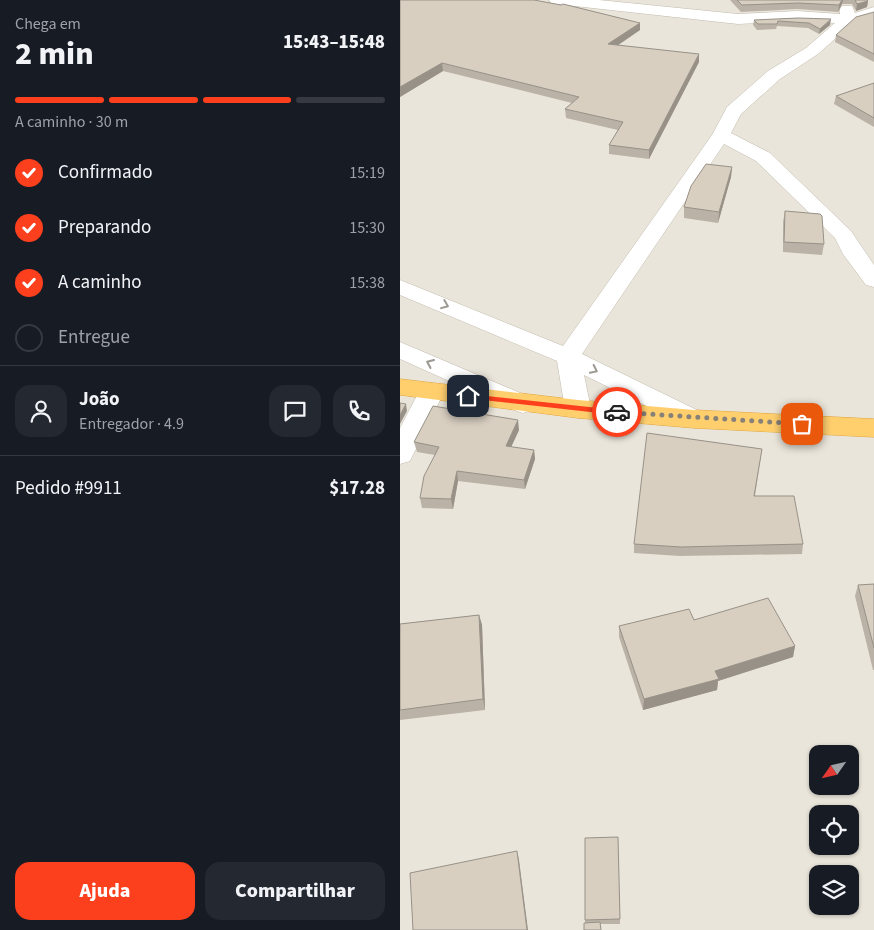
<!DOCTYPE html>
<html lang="pt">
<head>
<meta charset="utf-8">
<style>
  :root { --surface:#171b24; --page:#242831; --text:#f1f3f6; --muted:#9ea1a6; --line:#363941; --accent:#fc3f1d }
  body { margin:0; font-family:"Source Sans 3",sans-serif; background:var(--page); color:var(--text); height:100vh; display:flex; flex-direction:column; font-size:19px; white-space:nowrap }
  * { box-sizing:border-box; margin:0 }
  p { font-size:16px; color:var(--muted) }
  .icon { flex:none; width:28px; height:28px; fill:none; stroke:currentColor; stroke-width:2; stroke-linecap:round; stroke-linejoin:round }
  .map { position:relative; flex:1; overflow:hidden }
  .side { display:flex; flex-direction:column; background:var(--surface); width:400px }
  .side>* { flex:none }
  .needle { width:32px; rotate:236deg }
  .buttons { position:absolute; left:409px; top:745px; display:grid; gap:10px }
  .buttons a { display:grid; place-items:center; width:50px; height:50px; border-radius:10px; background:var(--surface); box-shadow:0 1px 4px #0004; font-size:25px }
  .pin { position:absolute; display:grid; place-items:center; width:42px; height:42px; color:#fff; margin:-21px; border-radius:10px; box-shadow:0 2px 8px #0006 }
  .courier { position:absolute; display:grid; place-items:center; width:50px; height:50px; margin:-25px; border:4px solid #fc3f1d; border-radius:50%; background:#fff; color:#222; box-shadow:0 1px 6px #0007 }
  .summary em { font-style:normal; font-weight:800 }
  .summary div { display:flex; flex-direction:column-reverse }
  .summary { display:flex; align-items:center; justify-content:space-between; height:85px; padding:0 15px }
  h1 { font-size:32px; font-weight:800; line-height:38px }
  .bar { display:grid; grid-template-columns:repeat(4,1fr); gap:8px 5px; align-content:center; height:60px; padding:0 15px }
  .bar i { height:6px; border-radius:4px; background:var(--line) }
  .bar .current { background:var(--accent) }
  .bar p { grid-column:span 4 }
  .line { display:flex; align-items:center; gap:12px; padding:0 15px; border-top:1px solid var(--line) }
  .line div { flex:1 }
  .round { display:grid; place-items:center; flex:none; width:52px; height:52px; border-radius:15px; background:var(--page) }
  ol { padding:0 15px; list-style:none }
  li { display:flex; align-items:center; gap:15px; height:55px }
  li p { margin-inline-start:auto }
  li .icon { padding:5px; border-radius:50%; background:var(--accent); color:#fff; stroke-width:4 }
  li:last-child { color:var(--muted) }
  li i { width:28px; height:28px; border:2px solid var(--line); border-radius:50% }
  .action { display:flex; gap:10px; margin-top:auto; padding:10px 15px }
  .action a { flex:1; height:58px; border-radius:15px; background:var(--accent); color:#fff; font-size:20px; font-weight:800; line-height:58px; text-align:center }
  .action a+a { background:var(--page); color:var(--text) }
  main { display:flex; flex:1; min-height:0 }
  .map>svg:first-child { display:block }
  .residential { fill:#eae5da; fill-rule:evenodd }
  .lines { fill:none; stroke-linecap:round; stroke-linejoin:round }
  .minor-casing { stroke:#c2bbae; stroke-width:1 }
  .highway-casing { stroke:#e0a43c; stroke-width:1 }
  .minor { fill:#fff; fill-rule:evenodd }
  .highway { fill:#ffcf6e; fill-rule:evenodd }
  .wall { fill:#bab2a6 }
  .shaded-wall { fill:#979187 }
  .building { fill:#d8cfc1; stroke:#979187 }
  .oneway { stroke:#9c9892 }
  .route { fill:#fc3f1d }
  .done { stroke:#878178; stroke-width:5; stroke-dasharray:0 9 }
</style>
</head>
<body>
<main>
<section class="side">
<div class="summary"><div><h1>2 min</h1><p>Chega em</p></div><em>15:43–15:48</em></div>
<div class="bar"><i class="current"></i><i class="current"></i><i class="current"></i><i></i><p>A caminho · 30 m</p></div>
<ol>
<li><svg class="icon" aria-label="check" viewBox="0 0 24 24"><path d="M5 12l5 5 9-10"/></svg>Confirmado<p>15:19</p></li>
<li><svg class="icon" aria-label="check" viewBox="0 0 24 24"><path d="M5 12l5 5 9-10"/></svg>Preparando<p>15:30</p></li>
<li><svg class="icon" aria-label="check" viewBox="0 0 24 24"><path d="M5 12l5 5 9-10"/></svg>A caminho<p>15:38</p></li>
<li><i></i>Entregue</li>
</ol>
<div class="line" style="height:90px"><a class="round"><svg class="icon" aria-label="person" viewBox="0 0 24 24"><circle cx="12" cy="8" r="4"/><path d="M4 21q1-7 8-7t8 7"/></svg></a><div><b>João</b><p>Entregador · 4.9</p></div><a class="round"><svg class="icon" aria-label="chat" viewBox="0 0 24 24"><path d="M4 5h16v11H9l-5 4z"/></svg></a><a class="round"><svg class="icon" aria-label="phone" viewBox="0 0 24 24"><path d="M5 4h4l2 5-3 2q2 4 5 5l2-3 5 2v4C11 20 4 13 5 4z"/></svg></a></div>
<div class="line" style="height:65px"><div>Pedido #9911</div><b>$17.28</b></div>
<div class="action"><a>Ajuda</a><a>Compartilhar</a></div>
</section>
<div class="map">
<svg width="474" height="930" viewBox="0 0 474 930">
  <rect width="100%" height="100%" fill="#f6f3ec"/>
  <!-- residential -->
  <path class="residential" d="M0 0H474V930H0ZM418 754H450V786H418ZM418 814H450V846H418ZM418 874H450V906H418Z"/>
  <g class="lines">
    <!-- minor casing -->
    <g class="minor-casing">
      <path id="minor" d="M149 0H199L338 14 397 11 440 14V9L442 6H452L455 13 474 7V17L454 22 418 54 380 79 341 114 331 133 370 153 451 231 474 265V287L466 285 443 254 435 238 356 161 324 144 182 354 303 413 307 419 303 425 294 428 285 425 184 375 191 409 187 415 178 418 169 415 165 409 157 361 0 295V280L163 346 312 135 327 107 368 71 406 48 435 23 397 21 338 24 156 4 151 3Z
        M0 342 132 398 136 404 132 410 123 413 114 410 0 359Z
        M31 383 40 386 44 392 10 461 0 464V428L22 386Z"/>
    </g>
    <!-- highway casing -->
    <g class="highway-casing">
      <path id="highway" d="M0 379 178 400 294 410 474 419V437L294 428 178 418 0 395Z"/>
    </g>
    <!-- minor -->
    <use href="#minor" class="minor"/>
    <!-- highway -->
    <use href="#highway" class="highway"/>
  </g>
  <!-- wall -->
  <path class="wall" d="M0 0 240 30 218 45 299 62 249 159 209 154V145L218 130 166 118 165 109 172 103 43 71 0 97Z
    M330 0H467L468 1 467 7 456 11 452 4H442L438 12 397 9 341 12Z
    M474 12V62L435 42 436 35Z
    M398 18 430 25 419 34 408 28 377 26 376 29 357 30 353 25 354 20Z
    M474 83V127L434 104 436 96Z
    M332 167 331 177 318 223 284 218V207Z
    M385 211 424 244 422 255 383 252V222Z
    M69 409 70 412 119 430 111 447 134 450 135 459 125 489 58 481 53 509 22 508 20 498 35 455 17 452 14 442 57 410Z
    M362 449 355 496 403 544 402 554 280 556 234 553V544Z
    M474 584V670H473L455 596 458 585Z
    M79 615 82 625 85 710 0 720V624Z
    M294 620 395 646 393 657 318 681 317 690 243 710 219 637V626Z
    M218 837 220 924H200L185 923V920Z"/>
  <!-- shaded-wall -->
  <path class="shaded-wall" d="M442 0H443L442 4 438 12 439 5Z
    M468 1 467 7 456 11 457 4Z
    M431 19 430 25 419 34 420 29Z
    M240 23V30L208 52V44Z
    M299 54V62L249 159V150Z
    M42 63 43 71 0 97V87Z
    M332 167 331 177 318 223 319 212Z
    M6 404 7 411 0 424V415Z
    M118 420 119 430 107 456 106 446Z
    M134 450 135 459 125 489 124 480Z
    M57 471 58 481 53 509 51 499Z
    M79 615 82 625 85 710 83 699Z
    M395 646 393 657 318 681 317 690 243 710 244 699 315 671Z
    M117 851 119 860 128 930H127Z"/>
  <!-- building -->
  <path class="building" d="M0 0H134L161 5 163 4 240 23 208 44 299 54 249 150 209 145 223 122 165 109 179 97 42 63 0 87Z
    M337 0H442L439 5 398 3 342 5Z
    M455 0H467L468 1 457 4Z
    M474 12V54L436 35 456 17Z
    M398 18 431 19 420 29 409 23 378 21 377 24H358L354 20Z
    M474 83V118L436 96Z
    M306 164 332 167 319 212 284 207 291 186Z
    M385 211 420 214 422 216 424 244 384 242Z
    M0 403 6 404 0 415Z
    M33 406 57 410 60 406 69 409V412L118 420 106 446 134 450 124 480 57 471 51 499 20 498 24 476 39 447 14 442Z
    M247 433 362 449 354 496H394L403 544 281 547 234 544Z
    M474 584V648L458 585Z
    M368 598 395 646 315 671 319 679 244 699 219 626 289 609 294 620Z
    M79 615 83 699 0 710V624Z
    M218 837 220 919 185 920V838Z
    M117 851 127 930H13L10 873Z
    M200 922 201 930H184V923Z"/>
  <!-- one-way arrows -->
  <defs><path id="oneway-chevron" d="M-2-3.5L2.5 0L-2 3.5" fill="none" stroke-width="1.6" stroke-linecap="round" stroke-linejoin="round" transform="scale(1.25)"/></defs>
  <g class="oneway">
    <use href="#oneway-chevron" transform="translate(45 305) rotate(22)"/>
    <use href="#oneway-chevron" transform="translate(30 363) rotate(-156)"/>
    <use href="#oneway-chevron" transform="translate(194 370) rotate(26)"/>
  </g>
  <!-- route -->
  <path class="route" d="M68 394 217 410 221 412 217 415 65 398 64 396Z"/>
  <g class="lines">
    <!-- done -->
    <path class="done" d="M217 412 402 424"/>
  </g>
</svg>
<div class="buttons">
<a><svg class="needle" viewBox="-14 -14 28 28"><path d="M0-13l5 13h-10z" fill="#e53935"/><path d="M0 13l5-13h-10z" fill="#9ea1a6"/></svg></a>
<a><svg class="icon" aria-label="locate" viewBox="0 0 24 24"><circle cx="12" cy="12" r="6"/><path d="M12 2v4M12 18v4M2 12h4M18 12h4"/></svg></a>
<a><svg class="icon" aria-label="layers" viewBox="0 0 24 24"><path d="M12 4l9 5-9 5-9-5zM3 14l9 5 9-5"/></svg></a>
</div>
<div class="pin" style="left:402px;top:424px;background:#ea580c"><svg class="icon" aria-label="bag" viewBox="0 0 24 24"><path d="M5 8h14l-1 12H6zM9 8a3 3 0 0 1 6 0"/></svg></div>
<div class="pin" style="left:68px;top:396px;background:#1f2937"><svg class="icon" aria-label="home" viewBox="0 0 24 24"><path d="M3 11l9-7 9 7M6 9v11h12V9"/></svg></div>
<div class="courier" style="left:217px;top:412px"><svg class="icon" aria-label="car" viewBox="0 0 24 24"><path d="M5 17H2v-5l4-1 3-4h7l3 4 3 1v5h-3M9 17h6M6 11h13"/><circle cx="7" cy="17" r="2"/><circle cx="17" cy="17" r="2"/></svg></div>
</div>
</main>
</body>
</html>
